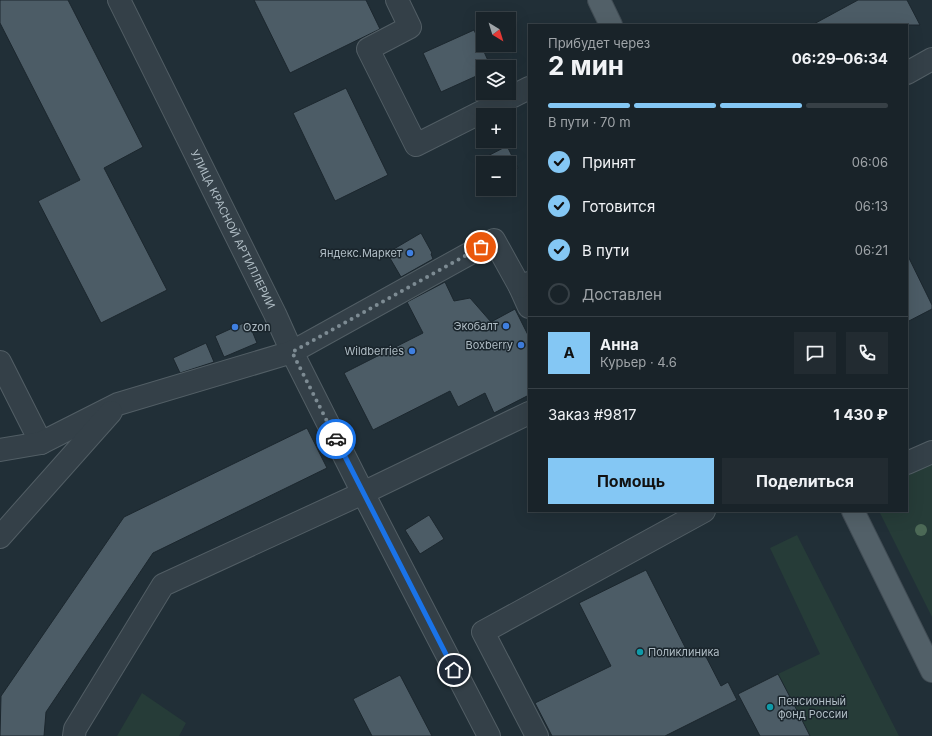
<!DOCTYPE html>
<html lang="ru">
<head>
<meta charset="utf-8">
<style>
  :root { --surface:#192329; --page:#222b31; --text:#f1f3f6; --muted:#9fa4a8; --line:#374046; --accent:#84c7f4 }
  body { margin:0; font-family:Inter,sans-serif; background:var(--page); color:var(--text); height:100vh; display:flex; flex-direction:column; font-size:15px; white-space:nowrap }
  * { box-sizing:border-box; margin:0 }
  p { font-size:13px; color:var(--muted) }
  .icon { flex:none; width:22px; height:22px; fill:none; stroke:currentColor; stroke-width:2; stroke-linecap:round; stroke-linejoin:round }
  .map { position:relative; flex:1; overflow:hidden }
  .side { position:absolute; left:528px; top:24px; width:380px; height:488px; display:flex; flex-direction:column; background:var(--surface); border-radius:0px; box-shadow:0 4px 16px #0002,0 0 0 1px var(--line) }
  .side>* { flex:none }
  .needle { width:26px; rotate:142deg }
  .buttons { position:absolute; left:476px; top:12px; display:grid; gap:8px }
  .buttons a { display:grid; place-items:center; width:40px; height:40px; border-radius:0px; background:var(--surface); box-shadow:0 4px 16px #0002,0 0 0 1px var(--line); font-size:20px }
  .pin { position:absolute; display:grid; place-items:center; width:34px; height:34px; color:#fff; margin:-17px; border:2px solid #fff; border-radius:50%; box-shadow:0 1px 4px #0007 }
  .courier { position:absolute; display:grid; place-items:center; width:40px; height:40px; margin:-20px; border:3px solid #1a73e8; border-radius:50%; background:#fff; color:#222; box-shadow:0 1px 5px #0007 }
  .headline em { font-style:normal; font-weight:700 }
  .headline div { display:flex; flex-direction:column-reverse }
  .headline { display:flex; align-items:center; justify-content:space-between; height:68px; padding:0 20px }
  h1 { font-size:26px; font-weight:700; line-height:30px }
  .bar { display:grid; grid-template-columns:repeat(4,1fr); gap:6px 4px; align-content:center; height:48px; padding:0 20px }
  .bar i { height:5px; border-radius:3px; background:var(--line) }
  .bar .selected { background:var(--accent) }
  .bar p { grid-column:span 4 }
  .line { display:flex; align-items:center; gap:10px; padding:0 20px; border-top:1px solid var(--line) }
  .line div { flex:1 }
  .round { display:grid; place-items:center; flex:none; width:42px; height:42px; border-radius:0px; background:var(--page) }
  ol { padding:0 20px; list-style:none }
  li { display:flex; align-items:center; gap:12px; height:44px }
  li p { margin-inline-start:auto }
  li .icon { padding:4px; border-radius:50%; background:var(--accent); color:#111; stroke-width:4 }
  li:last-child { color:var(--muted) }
  li i { width:22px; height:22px; border:2px solid var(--line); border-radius:50% }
  .button { display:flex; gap:8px; margin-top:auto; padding:8px 20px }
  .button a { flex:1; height:46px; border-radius:0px; background:var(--accent); color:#111; font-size:16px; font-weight:700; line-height:46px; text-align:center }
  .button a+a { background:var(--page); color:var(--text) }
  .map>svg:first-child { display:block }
  .green { fill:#263c38 }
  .building { fill:#4c5c66; stroke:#1c272e }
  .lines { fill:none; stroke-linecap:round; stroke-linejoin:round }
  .minor-casing { stroke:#525e65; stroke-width:24 }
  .major-casing { stroke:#414c54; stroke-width:24 }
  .minor { stroke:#344048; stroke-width:22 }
  .major { stroke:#526068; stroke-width:22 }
  .tree { fill:#4c6956 }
  .done { stroke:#7d8b93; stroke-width:4; stroke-dasharray:0 7.2 }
  .route { stroke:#1a73e8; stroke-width:5 }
  .shop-dot { fill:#3f7fe0; stroke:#1a252c; stroke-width:1.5 }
  .culture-dot { fill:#0f9aa8; stroke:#1a252c; stroke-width:1.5 }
  .labels { text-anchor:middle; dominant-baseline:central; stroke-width:3; stroke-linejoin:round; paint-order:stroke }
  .street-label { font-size:11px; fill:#afbcc4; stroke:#1a252c }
  .poi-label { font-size:11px; fill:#afbcc4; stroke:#1a252c; text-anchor:end }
</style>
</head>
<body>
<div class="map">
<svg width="932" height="736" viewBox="0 0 932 736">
  <rect width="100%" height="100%" fill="#212f37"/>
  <!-- green -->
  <path class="green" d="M932 464V617L879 511H907V476Z
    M797 535 899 736H810L778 674 820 654 770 548Z
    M142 693 186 723 179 736H117Z"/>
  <!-- building -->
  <path class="building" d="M0 0H68L143 147 104 168 167 290 101 323 38 201 80 180 0 23Z
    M254 0H366L380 29 290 73Z
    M858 0H907L920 25H812Z
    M474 30 491 67H483V73L441 92 423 53Z
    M346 88 388 175 335 201 293 113Z
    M507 146 518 168 509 173V163H483V171L478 161Z
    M421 233 432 253 431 254 433 259 401 277 387 253Z
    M907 254 932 305V309L907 322Z
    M445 282 454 301 470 298 491 322 515 309 529 337V395L494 413 485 393 458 407 450 391 373 430 344 373 423 333 407 302Z
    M248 321 257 343 224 357 215 336Z
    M206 343 214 362 180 373 173 358Z
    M307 428 327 468 153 553 46 712 44 736H0L1 696 124 517Z
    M429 515 444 539 420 554 405 530Z
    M646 570 688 653 701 647 721 686 728 682 737 700 665 736H552L535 703 611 666 579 603Z
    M778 674 802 720 810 736H760L738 694Z
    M400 675 432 736H372L353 699Z"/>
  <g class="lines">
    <!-- minor casing -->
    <g class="minor-casing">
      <g id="minor">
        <path id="s1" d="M119 0 275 314 292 352 363 493 489 736"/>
        <path d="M397 0 410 27 368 49 416 145 529 88"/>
        <path d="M907 73 932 59"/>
        <path d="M529 283 520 287 529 307"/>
        <path d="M0 362 41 443"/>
        <path d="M0 450 41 443 118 404 292 352 494 240 520 287"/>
        <path d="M907 463 932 452"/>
        <path d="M0 537 111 412"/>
        <path d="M74 736 75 729 163 585 363 493 529 413"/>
        <path d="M537 736 483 632 704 511"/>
      </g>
    </g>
    <!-- major casing -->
    <g class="major-casing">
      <path id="major" d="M599 0 611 25
        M853 511 932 671"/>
    </g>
    <!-- minor -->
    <use href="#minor" class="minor"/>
    <!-- major -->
    <use href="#major" class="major"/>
  </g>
  <!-- trees -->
  <circle class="tree" cx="921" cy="530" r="6"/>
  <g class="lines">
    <!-- done -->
    <path class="done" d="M336 439 292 352 481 247"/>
    <!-- route -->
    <path class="route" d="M336 439 454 670"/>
  </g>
  <!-- markers -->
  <g class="shop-dot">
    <circle cx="410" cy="253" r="4"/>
    <circle cx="506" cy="326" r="4"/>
    <circle cx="235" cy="327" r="4"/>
    <circle cx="521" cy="345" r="4"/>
    <circle cx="412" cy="351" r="4"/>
  </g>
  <g class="culture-dot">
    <circle cx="640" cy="652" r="4"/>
    <circle cx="770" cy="707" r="4"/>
  </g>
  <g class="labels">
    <!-- street labels -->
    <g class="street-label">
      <text stroke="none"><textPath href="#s1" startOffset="256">УЛИЦА КРАСНОЙ АРТИЛЛЕРИИ</textPath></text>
    </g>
    <!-- poi labels -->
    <g class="poi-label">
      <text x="402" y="253">Яндекс.Маркет</text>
      <text x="498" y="326">Экобалт</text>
      <text x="243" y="327" text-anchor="start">Ozon</text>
      <text x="513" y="345">Boxberry</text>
      <text x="404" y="351">Wildberries</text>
      <text x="648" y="652" text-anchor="start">Поликлиника</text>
      <text x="778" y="701" text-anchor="start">Пенсионный<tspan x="778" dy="13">фонд России</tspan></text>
    </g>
  </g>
</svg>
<div class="buttons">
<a><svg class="needle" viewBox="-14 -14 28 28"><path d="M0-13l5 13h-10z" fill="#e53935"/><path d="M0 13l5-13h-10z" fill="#9fa4a8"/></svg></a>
<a><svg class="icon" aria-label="layers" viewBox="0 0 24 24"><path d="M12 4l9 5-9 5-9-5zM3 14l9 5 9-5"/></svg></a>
<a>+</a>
<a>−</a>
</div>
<div class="pin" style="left:481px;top:247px;background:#ea580c"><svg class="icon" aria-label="bag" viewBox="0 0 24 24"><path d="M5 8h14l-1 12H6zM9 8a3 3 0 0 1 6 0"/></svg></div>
<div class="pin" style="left:454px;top:670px;background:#1f2937"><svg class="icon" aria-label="home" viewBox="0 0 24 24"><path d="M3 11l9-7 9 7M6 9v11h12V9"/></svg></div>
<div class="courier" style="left:336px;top:439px"><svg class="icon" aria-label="car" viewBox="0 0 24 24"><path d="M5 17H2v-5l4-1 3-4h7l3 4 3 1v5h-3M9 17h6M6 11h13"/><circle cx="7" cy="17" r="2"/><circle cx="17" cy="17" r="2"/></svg></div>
<section class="side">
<div class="headline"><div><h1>2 мин</h1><p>Прибудет через</p></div><em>06:29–06:34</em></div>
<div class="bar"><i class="selected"></i><i class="selected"></i><i class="selected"></i><i></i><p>В пути · 70 m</p></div>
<ol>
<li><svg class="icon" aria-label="check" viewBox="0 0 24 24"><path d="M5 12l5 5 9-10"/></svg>Принят<p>06:06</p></li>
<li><svg class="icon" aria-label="check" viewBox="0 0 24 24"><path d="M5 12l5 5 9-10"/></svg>Готовится<p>06:13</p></li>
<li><svg class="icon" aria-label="check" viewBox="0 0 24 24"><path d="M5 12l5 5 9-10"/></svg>В пути<p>06:21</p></li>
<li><i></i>Доставлен</li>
</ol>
<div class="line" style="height:72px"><b class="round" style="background:var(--accent);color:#111">А</b><div><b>Анна</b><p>Курьер · 4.6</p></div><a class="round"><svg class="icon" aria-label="chat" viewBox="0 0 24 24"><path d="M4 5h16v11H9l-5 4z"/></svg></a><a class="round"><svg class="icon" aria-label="phone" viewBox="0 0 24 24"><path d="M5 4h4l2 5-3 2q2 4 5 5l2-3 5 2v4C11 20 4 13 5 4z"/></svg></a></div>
<div class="line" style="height:52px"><div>Заказ #9817</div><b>1 430 ₽</b></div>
<div class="button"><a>Помощь</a><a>Поделиться</a></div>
</section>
</div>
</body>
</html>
